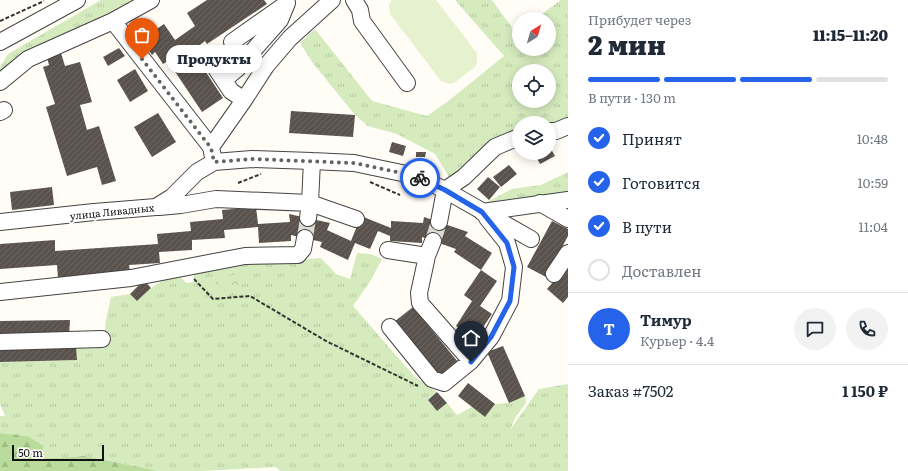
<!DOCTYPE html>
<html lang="ru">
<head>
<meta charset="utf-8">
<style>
  :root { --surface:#fff; --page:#f2f2f3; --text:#1f2937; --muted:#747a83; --line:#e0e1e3; --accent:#2563eb }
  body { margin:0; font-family:Literata,serif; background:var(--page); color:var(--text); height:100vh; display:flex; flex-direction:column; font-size:15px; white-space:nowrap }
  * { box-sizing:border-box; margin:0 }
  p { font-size:13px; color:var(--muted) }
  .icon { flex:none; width:22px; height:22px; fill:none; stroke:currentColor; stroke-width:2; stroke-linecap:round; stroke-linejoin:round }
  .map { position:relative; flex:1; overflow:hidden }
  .side { display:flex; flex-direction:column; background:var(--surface); width:340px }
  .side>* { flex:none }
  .needle { width:26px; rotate:37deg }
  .tools { position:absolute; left:512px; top:12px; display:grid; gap:8px }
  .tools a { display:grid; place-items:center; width:44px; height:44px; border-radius:50%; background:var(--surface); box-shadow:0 2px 10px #0003; font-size:20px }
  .scale { position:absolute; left:12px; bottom:10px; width:92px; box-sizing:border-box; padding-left:4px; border:2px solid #111; border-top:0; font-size:11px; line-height:14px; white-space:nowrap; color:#111; -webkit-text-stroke:3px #fff; paint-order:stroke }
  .pin { position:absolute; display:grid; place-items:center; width:34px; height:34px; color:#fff; margin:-41px -17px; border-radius:50% 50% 50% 0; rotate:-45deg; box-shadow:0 0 4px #0007 }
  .pin .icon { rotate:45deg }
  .courier { position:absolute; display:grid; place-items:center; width:40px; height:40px; margin:-20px; border:3px solid #2563eb; border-radius:50%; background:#fff; color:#222; box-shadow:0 1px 5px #0007 }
  .bubble { position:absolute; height:28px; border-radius:14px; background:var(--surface); box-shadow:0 2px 10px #0003; font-size:13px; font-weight:800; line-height:28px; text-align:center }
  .summary em { font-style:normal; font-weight:800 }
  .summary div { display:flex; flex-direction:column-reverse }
  .summary { display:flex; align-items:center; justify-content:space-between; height:68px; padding:0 20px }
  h1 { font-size:26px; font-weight:800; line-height:30px }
  .bar { display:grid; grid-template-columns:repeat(4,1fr); gap:6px 4px; align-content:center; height:48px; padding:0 20px }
  .bar i { height:5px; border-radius:3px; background:var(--line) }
  .bar .selected { background:var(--accent) }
  .bar p { grid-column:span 4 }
  .line { display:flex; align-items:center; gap:10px; padding:0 20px; border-top:1px solid var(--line) }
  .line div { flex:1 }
  .round { display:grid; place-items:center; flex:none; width:42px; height:42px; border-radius:21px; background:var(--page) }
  ol { padding:0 20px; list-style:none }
  li { display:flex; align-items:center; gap:12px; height:44px }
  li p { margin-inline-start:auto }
  li .icon { padding:4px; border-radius:50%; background:var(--accent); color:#fff; stroke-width:4 }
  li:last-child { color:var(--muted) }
  li i { width:22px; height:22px; border:2px solid var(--line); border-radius:50% }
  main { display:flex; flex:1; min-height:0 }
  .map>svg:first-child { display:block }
  .grass { fill:url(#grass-tufts); fill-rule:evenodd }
  .forest { fill:url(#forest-firs) }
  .park { fill:url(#park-crowns) }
  .pitch { fill:#e6f2cf }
  .building { fill:url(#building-hatch) }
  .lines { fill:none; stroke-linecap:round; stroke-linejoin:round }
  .minor-tunnel { stroke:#dbdad3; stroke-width:16; stroke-dasharray:16 8; stroke-linecap:butt }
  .minor-casing { stroke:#444; stroke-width:18 }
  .path { stroke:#333; stroke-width:2; stroke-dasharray:4 2; stroke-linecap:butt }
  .minor { stroke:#fff; stroke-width:16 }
  .done { stroke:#646461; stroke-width:4; stroke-dasharray:0 7.2 }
  .route { stroke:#2563eb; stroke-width:5 }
  .labels { text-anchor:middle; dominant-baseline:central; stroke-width:4; stroke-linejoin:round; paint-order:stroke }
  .street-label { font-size:10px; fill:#111; stroke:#fff }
</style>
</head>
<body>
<main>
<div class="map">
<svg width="568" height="471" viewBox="0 0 568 471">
  <defs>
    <pattern id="grass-tufts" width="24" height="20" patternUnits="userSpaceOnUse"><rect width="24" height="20" fill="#d5ebbd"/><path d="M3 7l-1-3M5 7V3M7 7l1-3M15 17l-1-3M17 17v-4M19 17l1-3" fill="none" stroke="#b6c8a1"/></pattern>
    <pattern id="forest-firs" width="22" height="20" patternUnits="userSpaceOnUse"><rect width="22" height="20" fill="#b9dc9c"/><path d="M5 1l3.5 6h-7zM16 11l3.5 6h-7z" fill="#9ebc85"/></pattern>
    <pattern id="park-crowns" width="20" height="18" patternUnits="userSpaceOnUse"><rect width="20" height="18" fill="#d5ebbd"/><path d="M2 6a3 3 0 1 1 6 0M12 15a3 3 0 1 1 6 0" fill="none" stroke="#b6c8a1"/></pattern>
    <pattern id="building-hatch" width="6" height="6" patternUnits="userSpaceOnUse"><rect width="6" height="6" fill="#5a524d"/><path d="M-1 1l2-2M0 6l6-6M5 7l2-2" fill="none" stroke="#6d6662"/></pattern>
  </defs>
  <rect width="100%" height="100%" fill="#fffdf5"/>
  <!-- grass -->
  <path class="grass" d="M101 0H137L0 75V67L8 54Z
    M455 0H492L516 33 519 31V49H549V19H535L561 0H568V119L549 126V123H519V128L490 142 461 172 449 177 435 154 397 134 368 126 355 115 312 62 300 43 315 29 372 101 427 116 447 102 504 56ZM519 71H549V101H519Z
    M568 172V193L502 203 487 202 512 189 541 185Z
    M357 253 370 254 382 259 371 280 353 306 414 376 437 392 428 400 437 411 447 403 457 415 472 407 485 417 495 404 509 403 525 396 526 403 515 418 510 430 539 389 568 384V471H280L276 467 203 471H159L85 456 38 459 27 436 0 433V416H5L0 404V362L77 360 76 346 104 343 106 320 111 297 130 294 137 301 151 288 165 279 181 277 186 283 194 282V274L239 264 321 258 336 274 350 279Z"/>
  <!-- forest -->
  <path class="forest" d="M0 433 27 436 44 446 38 459 85 456 159 471H0Z"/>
  <!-- park -->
  <path class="park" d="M239 274 241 289 217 292 215 278Z"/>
  <!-- pitch -->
  <path class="pitch" d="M392 0H436L477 53V63L475 67 454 83 450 84 441 81 390 14 389 5Z"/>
  <!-- building -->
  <path class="building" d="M207 0H264L267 4 207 44 205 41 192 51 223 98 202 112 168 61 163 64 155 52 152 55 142 39 164 24 175 40 195 26 187 13Z
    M119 48 125 56 108 66 103 57Z
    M60 50 65 66 80 62 92 102 80 105 87 130 99 126 116 181 102 185 97 167 67 176 46 107 55 104 43 67 49 65 46 54Z
    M135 69 148 91 130 102 117 80Z
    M291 111 355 115 353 137 289 133Z
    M158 113 176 142 152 157 134 127Z
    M392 142 406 146 403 156 389 152Z
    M549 146 555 156 540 164 534 153H549Z
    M416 152H426L425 157H416Z
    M509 165 517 174 501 187 493 177Z
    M488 177 500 187 489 200 477 189Z
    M52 187 54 205 12 210 10 192Z
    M256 207 258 224 290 222 289 214 330 223 327 230 351 241 361 216 391 228V221L423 223 424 217 468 232 465 236 492 253 481 270 497 281 480 306 492 314 475 339 456 326 472 301 464 295 481 270 454 252 456 249 422 237V243L390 241V236L378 231 370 249 355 243 348 260 320 247 322 242 291 235V241L259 243 258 227 224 230 225 238 192 240V250L159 252 160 263 129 265 130 272 58 278 57 265 0 269V244L55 240V251L158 244 157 234 191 231 190 222 223 219 222 210Z
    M552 221 568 229V236L546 277 527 267Z
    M568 265V297L563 303 547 289Z
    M144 280 151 288 137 301 130 294Z
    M413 307 458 362 439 377 394 322Z
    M70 320 69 336 0 337V321Z
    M76 346 77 360 0 362V347Z
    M503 346 525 396 509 403 487 352Z
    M468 383 495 404 485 417 458 396Z
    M437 392 447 403 437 411 428 400Z"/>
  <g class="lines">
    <!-- minor-tunnel -->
    <path class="minor-tunnel" d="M305 238 308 218
      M433 241 439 222"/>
    <!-- minor casing -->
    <g class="minor-casing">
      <path id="minor" d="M354 0 360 10 362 21 407 83
        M113 21 151 0
        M0 42 77 0
        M232 42 286 4
        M211 61 231 91 244 100
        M224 80 237 69 280 20 287 3
        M0 82 28 59 113 21 211 147 214 162
        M0 112 4 110
        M549 131H556L568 126
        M211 147 244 100 266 66 290 38 332 0
        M540 203 568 219
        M159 207 181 205 216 199 310 203 356 219
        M482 212 568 200
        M308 218 310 203 312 161
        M0 222 94 212 156 207 172 197 197 172 214 162 252 159 312 161 354 163 416 176 445 190 531 239
        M439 222 445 190 464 177 495 147 519 137
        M388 250 427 256 419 293 420 303 471 361
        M427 256 433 241
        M554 274 568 253
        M0 292 131 278 245 256 298 255 303 249 305 238
        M390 327 432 379 444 383 471 361 491 337 510 301 514 267 507 243 487 218
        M0 342 102 339"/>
    </g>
    <!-- path -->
    <path class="path" d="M0 21 44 1
      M370 182 400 195
      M238 183 261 174
      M194 279 213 299 250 296 326 341 418 386"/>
    <!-- minor -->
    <use href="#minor" class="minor"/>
  </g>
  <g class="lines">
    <!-- done -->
    <path class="done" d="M142 59 211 148 214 162 252 159 354 163 416 176 420 178"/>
    <!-- route -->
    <path class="route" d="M420 178 445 190 482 212 507 243 514 267 510 301 491 337 471 362"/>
  </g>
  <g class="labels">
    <!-- street labels -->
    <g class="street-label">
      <text transform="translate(112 211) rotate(-6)">улица Ливадных</text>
    </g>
  </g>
</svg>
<div class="tools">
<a><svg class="needle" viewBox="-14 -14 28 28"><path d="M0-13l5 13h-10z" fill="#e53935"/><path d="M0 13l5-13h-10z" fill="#747a83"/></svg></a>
<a><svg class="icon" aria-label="locate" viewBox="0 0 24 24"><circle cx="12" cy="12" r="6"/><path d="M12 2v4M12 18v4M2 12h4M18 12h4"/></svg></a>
<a><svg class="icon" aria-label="layers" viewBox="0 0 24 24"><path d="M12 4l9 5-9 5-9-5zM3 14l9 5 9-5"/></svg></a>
</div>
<div class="scale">50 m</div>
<div class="pin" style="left:142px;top:59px;background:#ea580c"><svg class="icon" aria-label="bag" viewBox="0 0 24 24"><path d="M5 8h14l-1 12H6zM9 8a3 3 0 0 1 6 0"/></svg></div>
<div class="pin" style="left:471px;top:362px;background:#1f2937"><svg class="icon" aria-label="home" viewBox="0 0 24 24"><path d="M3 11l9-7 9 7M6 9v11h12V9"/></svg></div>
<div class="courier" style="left:420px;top:178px"><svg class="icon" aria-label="bike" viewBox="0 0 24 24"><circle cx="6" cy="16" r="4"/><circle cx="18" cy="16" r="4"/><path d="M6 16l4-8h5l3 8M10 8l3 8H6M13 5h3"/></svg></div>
<div class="bubble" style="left:166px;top:45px;width:96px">Продукты</div>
</div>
<section class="side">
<div class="summary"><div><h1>2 мин</h1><p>Прибудет через</p></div><em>11:15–11:20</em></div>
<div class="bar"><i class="selected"></i><i class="selected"></i><i class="selected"></i><i></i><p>В пути · 130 m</p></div>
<ol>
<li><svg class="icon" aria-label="check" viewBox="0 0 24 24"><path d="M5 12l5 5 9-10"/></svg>Принят<p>10:48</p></li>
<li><svg class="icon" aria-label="check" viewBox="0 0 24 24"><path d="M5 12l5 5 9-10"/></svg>Готовится<p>10:59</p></li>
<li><svg class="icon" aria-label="check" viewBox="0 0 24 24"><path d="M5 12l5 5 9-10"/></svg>В пути<p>11:04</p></li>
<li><i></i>Доставлен</li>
</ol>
<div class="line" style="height:72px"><b class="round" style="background:var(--accent);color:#fff">Т</b><div><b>Тимур</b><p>Курьер · 4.4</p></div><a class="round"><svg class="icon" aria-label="chat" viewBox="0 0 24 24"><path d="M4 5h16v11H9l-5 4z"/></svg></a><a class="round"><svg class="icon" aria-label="phone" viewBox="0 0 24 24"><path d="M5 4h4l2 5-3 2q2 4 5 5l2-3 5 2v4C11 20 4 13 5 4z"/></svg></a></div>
<div class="line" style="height:52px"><div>Заказ #7502</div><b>1 150 ₽</b></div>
</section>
</main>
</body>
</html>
